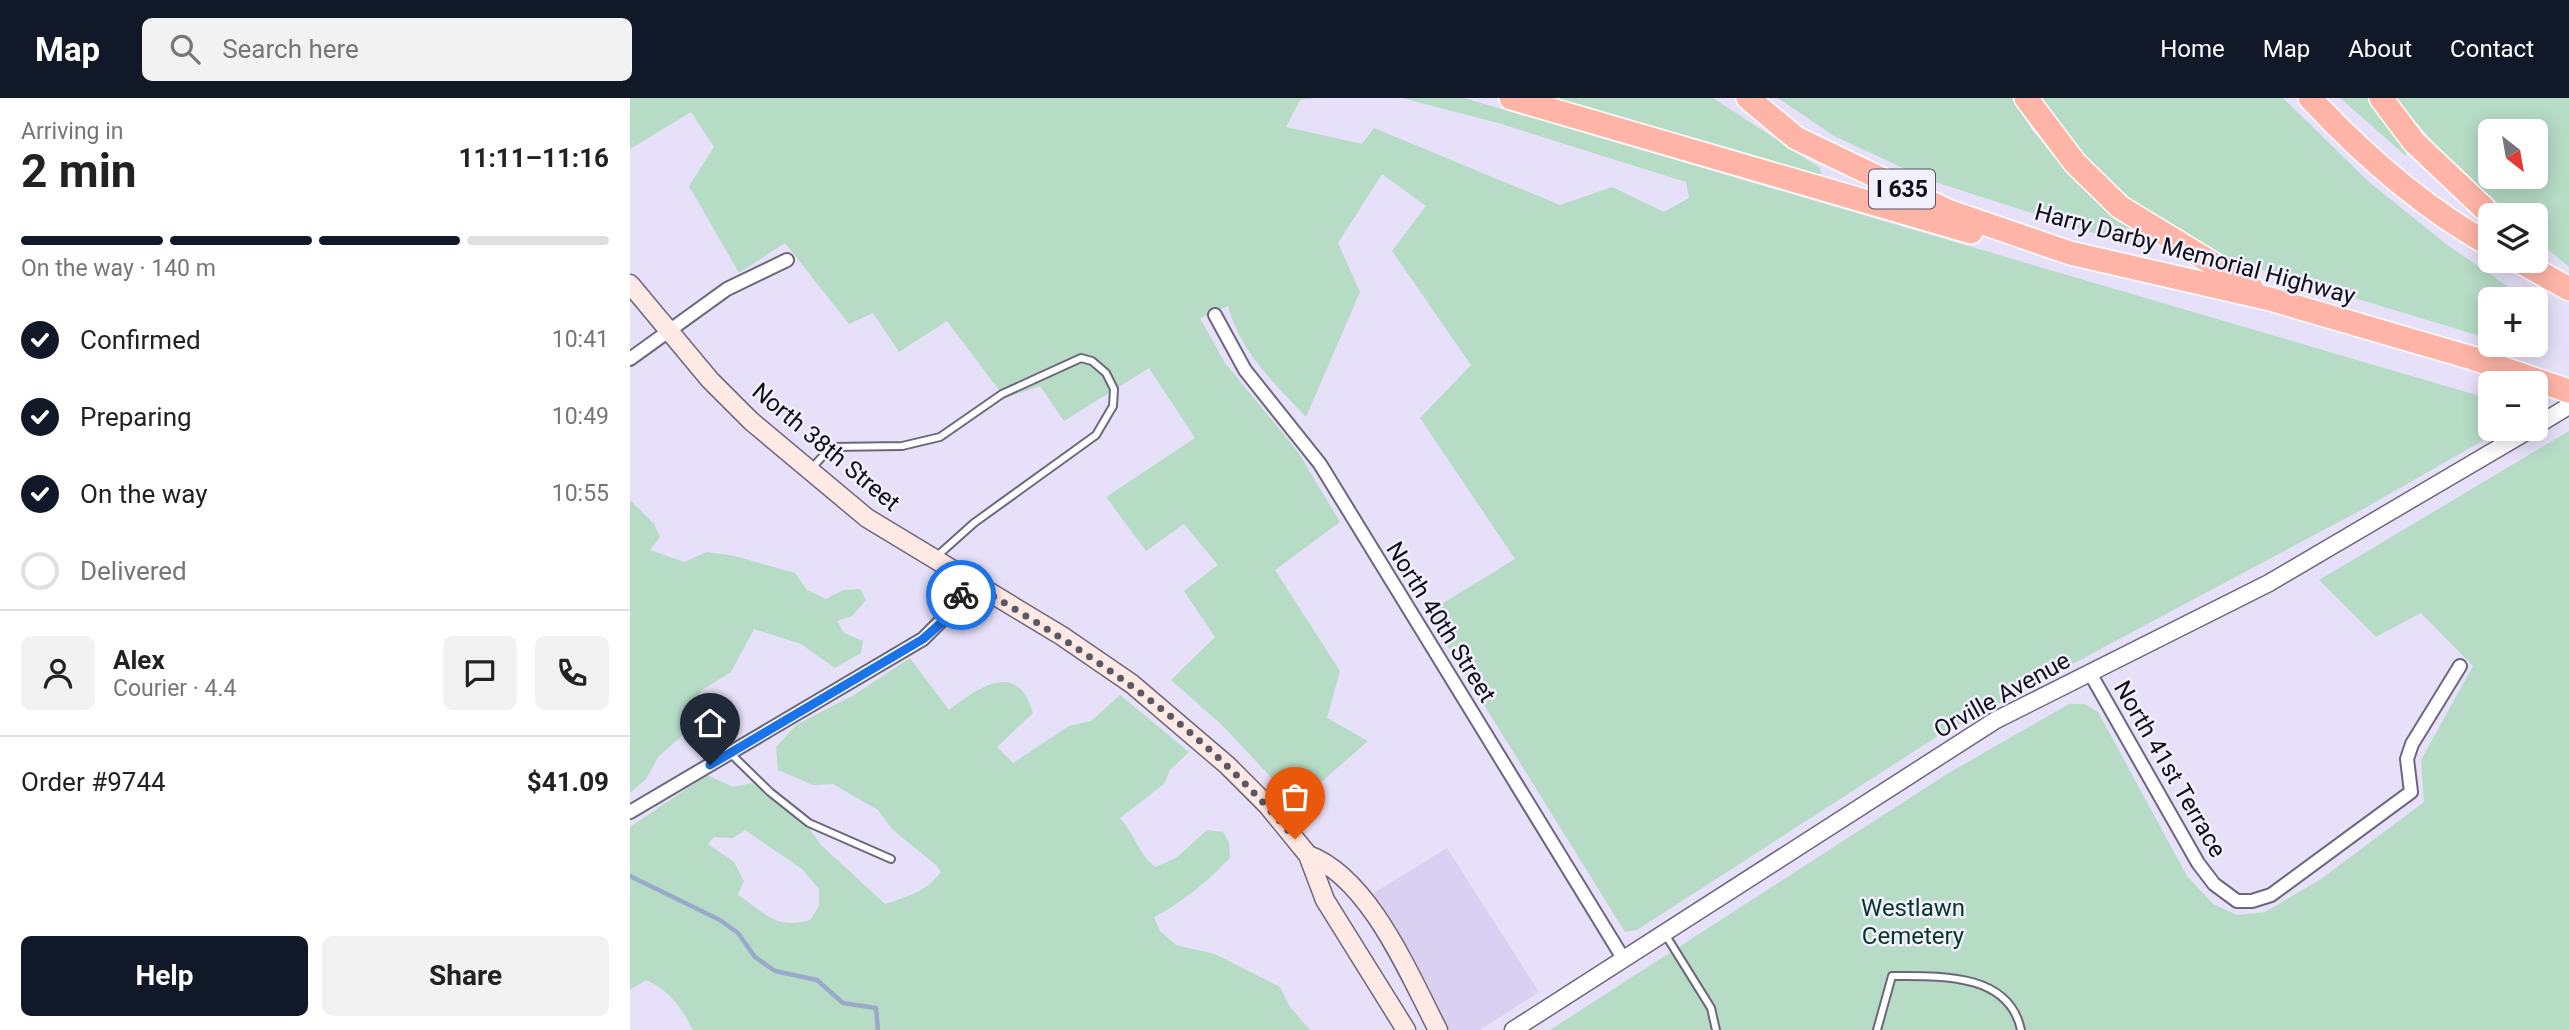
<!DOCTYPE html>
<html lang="en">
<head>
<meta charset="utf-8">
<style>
  :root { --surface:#fff; --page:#f2f2f2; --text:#222; --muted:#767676; --line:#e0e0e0; --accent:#111827 }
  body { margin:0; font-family:Roboto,sans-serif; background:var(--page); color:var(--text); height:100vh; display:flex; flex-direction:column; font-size:26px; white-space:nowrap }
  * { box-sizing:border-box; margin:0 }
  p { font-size:23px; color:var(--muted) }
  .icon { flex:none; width:38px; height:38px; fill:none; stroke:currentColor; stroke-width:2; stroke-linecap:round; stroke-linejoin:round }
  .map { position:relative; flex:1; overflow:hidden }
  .side { display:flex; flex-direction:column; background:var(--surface); width:630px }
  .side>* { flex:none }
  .needle { width:46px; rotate:149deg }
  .fabs { position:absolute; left:1848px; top:21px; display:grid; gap:14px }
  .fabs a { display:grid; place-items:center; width:70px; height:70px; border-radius:10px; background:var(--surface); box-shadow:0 4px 18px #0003; font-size:35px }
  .pin { position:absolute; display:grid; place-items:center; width:60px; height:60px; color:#fff; margin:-72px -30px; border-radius:50% 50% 50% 0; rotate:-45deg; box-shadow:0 0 7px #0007 }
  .pin .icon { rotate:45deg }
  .courier { position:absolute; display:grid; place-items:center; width:70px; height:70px; margin:-35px; border:5px solid #1a73e8; border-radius:50%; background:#fff; color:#222; box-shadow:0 2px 9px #0007 }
  .headline em { font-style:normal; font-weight:700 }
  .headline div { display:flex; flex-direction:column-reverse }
  .headline { display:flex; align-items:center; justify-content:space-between; height:119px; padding:0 21px }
  h1 { font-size:46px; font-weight:700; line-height:52px }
  .bar { display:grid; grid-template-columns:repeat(4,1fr); gap:10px 7px; align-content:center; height:84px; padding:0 21px }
  .bar i { height:9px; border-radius:5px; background:var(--line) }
  .bar .selected { background:var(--accent) }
  .bar p { grid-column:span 4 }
  .line { display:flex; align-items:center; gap:18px; padding:0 21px; border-top:2px solid var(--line) }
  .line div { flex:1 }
  .round { display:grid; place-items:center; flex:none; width:74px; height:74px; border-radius:10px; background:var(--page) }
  ol { padding:0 21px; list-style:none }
  li { display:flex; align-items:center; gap:21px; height:77px }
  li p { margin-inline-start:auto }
  li .icon { padding:7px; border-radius:50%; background:var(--accent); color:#fff; stroke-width:4 }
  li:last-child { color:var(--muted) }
  li i { width:38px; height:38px; border:4px solid var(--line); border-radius:50% }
  .primary-button { display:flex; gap:14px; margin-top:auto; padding:14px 21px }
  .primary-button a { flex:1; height:80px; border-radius:10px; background:var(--accent); color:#fff; font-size:28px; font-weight:700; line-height:80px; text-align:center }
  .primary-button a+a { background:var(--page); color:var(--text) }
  header { display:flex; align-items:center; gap:42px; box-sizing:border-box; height:98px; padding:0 35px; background:var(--accent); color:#fff }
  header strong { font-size:33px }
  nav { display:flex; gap:38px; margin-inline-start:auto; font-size:24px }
  .search { width:490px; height:63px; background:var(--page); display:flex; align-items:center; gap:18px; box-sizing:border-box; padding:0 24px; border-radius:10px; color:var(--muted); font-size:26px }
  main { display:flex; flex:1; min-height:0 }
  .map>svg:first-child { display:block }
  .built { fill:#dad1f2 }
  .green { fill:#b6dcc6; fill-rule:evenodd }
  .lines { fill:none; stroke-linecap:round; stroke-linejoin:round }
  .stream { stroke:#99aacb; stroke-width:4.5 }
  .service-casing { stroke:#6d677d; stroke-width:10 }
  .minor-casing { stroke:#6d677d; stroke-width:16 }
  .tertiary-casing { stroke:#6d677d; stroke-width:19 }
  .secondary-casing { stroke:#6d677d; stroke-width:21 }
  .motorway-casing { stroke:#fff; stroke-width:26 }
  .service { stroke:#fff; stroke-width:6 }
  .minor { stroke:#fff; stroke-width:12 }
  .tertiary { stroke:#fff; stroke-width:16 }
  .secondary { stroke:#ffe9e5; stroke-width:18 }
  .motorway { stroke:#feb5a7; stroke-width:23 }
  .done { stroke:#5b5865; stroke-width:7; stroke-dasharray:0 12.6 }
  .route { stroke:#1a73e8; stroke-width:9 }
  .labels { text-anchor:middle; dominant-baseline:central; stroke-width:5; stroke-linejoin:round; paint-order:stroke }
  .shield { fill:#f2effe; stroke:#54525c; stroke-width:2 }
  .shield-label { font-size:23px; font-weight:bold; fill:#100e16 }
  .street-label { font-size:24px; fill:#100e16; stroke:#f2effe }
  .park-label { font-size:24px; fill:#043823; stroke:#f2effe }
</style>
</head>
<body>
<header>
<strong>Map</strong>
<div class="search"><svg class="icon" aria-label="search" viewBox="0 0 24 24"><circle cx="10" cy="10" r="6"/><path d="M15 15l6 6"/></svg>Search here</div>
<nav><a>Home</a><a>Map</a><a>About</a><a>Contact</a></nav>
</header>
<main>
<section class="side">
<div class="headline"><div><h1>2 min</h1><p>Arriving in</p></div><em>11:11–11:16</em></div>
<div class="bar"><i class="selected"></i><i class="selected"></i><i class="selected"></i><i></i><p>On the way · 140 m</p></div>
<ol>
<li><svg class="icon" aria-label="check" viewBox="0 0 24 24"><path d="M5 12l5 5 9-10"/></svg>Confirmed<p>10:41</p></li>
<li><svg class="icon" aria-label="check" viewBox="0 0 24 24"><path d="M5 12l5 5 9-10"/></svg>Preparing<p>10:49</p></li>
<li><svg class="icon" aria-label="check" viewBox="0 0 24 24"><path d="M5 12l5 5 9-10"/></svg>On the way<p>10:55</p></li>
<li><i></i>Delivered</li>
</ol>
<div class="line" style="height:126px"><a class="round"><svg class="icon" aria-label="person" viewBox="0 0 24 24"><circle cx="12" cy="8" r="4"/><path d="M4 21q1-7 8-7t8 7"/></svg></a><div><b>Alex</b><p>Courier · 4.4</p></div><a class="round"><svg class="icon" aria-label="chat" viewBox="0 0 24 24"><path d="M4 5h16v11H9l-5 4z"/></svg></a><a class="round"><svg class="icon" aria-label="phone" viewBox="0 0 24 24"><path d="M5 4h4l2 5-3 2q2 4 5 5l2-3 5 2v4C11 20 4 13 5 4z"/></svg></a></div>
<div class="line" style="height:91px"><div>Order #9744</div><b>$41.09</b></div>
<div class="primary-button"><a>Help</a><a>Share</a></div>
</section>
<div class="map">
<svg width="1939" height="932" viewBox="0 0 1939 932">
  <rect width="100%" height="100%" fill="#e6e0f9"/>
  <!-- built -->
  <path class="built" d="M817 750 909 894 850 932H815L739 798Z"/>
  <!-- green -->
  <path class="green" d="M0 0H684L670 2 656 29 732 46 744 30 930 107 982 89 1034 114 1059 100 1056 84 868 25 772 0H834L1860 301V331H1873L1735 410 1311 636 1007 832 995 834 797 515 885 461 790 320 841 267 762 153 796 108 752 76 708 145 730 194 676 319C644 285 610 254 598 208L570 220 595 265 668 354 710 424 645 472 710 573 697 620 738 643 666 706 592 627 541 582 585 539 554 493 588 467 554 426 516 453 476 399 565 340 519 270 434 323 410 288 375 300 317 223 269 254 243 215 219 226 155 145 109 175 59 88 84 49 61 14 0 51Z
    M910 0H1083L1190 70 1191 77Z
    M1148 0H1382L1402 32 1446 84 1521 145 1517 152 1299 82 1204 38Z
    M1404 0H1653L1739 84 1816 146 1896 201H1860V241L1612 166 1533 126 1494 101 1449 58Z
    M1710 0H1739L1776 50V58Z
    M1765 0H1939V169L1906 141V117H1877L1817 60ZM1860 33H1906V79H1860Z
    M1939 333V932H920L1317 676 1439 606H1455L1468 614 1557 778 1583 806 1607 817 1635 814 1691 781 1794 704 1791 662 1843 568 1791 515 1746 539 1689 482Z
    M0 402 24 426 30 439 20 452 54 464 77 454 105 458 165 475 177 492 196 501 213 492 230 491 236 502 222 518 207 523 214 535 233 543 231 555 205 570 171 546 124 531 101 574 72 592 59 613 53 637 29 658 16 681 0 695Z
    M280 560 319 612C349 589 387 561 403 615L367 649 383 665 439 628 461 623 490 597 559 654 540 672 534 686 490 720C504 735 509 758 526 769L546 760 577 732 593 734 599 744 600 760C577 784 553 804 524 819L530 833 546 847 585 856 650 889 660 909 680 932H63C51 909 40 893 16 882L0 892V729L77 677 103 689 122 685 172 721 191 747 255 806C277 799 297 793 311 774L306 767 263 732 248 712 203 686 183 687 148 672 146 649 166 627 224 597ZM115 732 172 771 189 791V808L180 822C145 832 136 815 108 797L114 783 104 764 78 746 84 739 103 740Z"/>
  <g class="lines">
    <!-- stream -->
    <path class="stream" d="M0 778 90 822 108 835 125 859 145 873 187 882 213 905 246 910 248 932"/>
    <!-- service casing -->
    <g class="service-casing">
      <path id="service" d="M181 371 201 349 272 348 310 339 372 296 451 260 462 263 476 275 484 291 483 308 466 337 344 425 306 459
        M100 655 140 694 179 725 261 761
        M1035 836 1081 910 1086 932
        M1247 932 1262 878C1308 878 1379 874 1391 932"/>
    </g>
    <!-- minor casing -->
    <g class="minor-casing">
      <path id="minor" d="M585 217 615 272 690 366 993 860
        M0 261 97 191 157 162
        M1460 575 1568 765 1584 786 1607 803H1622L1641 797 1781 694 1777 661 1782 646 1830 568
        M0 714 293 541 326 508 334 481"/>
    </g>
    <!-- tertiary casing -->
    <g class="tertiary-casing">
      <path id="tertiary" d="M1906 328 1939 308
        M883 932 1366 622 1639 485 1901 331"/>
    </g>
    <!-- secondary casing -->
    <g class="secondary-casing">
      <path id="secondary" d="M0 186 80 282 121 323 237 420 432 538 502 586 597 667 638 708 678 757 695 802 776 932
        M678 757C739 779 779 876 808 932"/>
    </g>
    <!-- motorway casing -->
    <g class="motorway-casing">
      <path id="motorway" d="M881 0 1341 134
        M1118 0 1166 40 1318 113 1440 155 1640 201 1842 260 1939 293
        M1396 0 1445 65 1490 109 1621 189
        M1680 0C1733 57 1792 109 1860 147
        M1751 0 1784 44 1861 117
        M1889 163 1939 191"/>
    </g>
    <!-- service -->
    <use href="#service" class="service"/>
    <!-- minor -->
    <use href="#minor" class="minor"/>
    <!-- tertiary -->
    <use href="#tertiary" class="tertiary"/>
    <!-- secondary -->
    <use href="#secondary" class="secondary"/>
    <!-- motorway -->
    <use href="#motorway" class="motorway"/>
  </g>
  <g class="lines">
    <!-- done -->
    <path class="done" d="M331 497 334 481C461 555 570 626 665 741"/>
    <!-- route -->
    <path class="route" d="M80 667 293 541 318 519 331 497"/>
  </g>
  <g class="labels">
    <!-- shield labels -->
    <rect class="shield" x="1239" y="71.5" width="66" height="39" rx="5"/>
    <g class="shield-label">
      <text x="1272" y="91">I 635</text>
    </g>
    <!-- street labels -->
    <g class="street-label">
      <text transform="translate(1565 156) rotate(15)">Harry Darby Memorial Highway</text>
      <text transform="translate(196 349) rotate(40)">North 38th Street</text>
      <text transform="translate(811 524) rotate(58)">North 40th Street</text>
      <text transform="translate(1372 597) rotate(-29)">Orville Avenue</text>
      <text transform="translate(1540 671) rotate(60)">North 41st Terrace</text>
    </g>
    <!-- park labels -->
    <g class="park-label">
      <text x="1283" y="810">Westlawn<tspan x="1283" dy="28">Cemetery</tspan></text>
    </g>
  </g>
</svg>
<div class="fabs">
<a><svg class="needle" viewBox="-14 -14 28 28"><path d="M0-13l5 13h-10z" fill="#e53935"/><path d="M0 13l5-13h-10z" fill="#767676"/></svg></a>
<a><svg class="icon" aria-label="layers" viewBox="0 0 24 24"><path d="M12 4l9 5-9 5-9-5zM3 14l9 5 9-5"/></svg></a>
<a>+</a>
<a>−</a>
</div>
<div class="pin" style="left:665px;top:741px;background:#ea580c"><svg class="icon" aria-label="bag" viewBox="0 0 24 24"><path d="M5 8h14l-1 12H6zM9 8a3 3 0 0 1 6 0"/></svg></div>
<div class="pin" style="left:80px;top:667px;background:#1f2937"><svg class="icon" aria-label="home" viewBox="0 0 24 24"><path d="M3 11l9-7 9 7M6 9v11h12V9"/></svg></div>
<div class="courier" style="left:331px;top:497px"><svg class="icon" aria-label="bike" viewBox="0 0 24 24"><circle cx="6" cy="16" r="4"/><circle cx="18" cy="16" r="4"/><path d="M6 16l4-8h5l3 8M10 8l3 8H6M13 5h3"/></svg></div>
</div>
</main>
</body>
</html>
